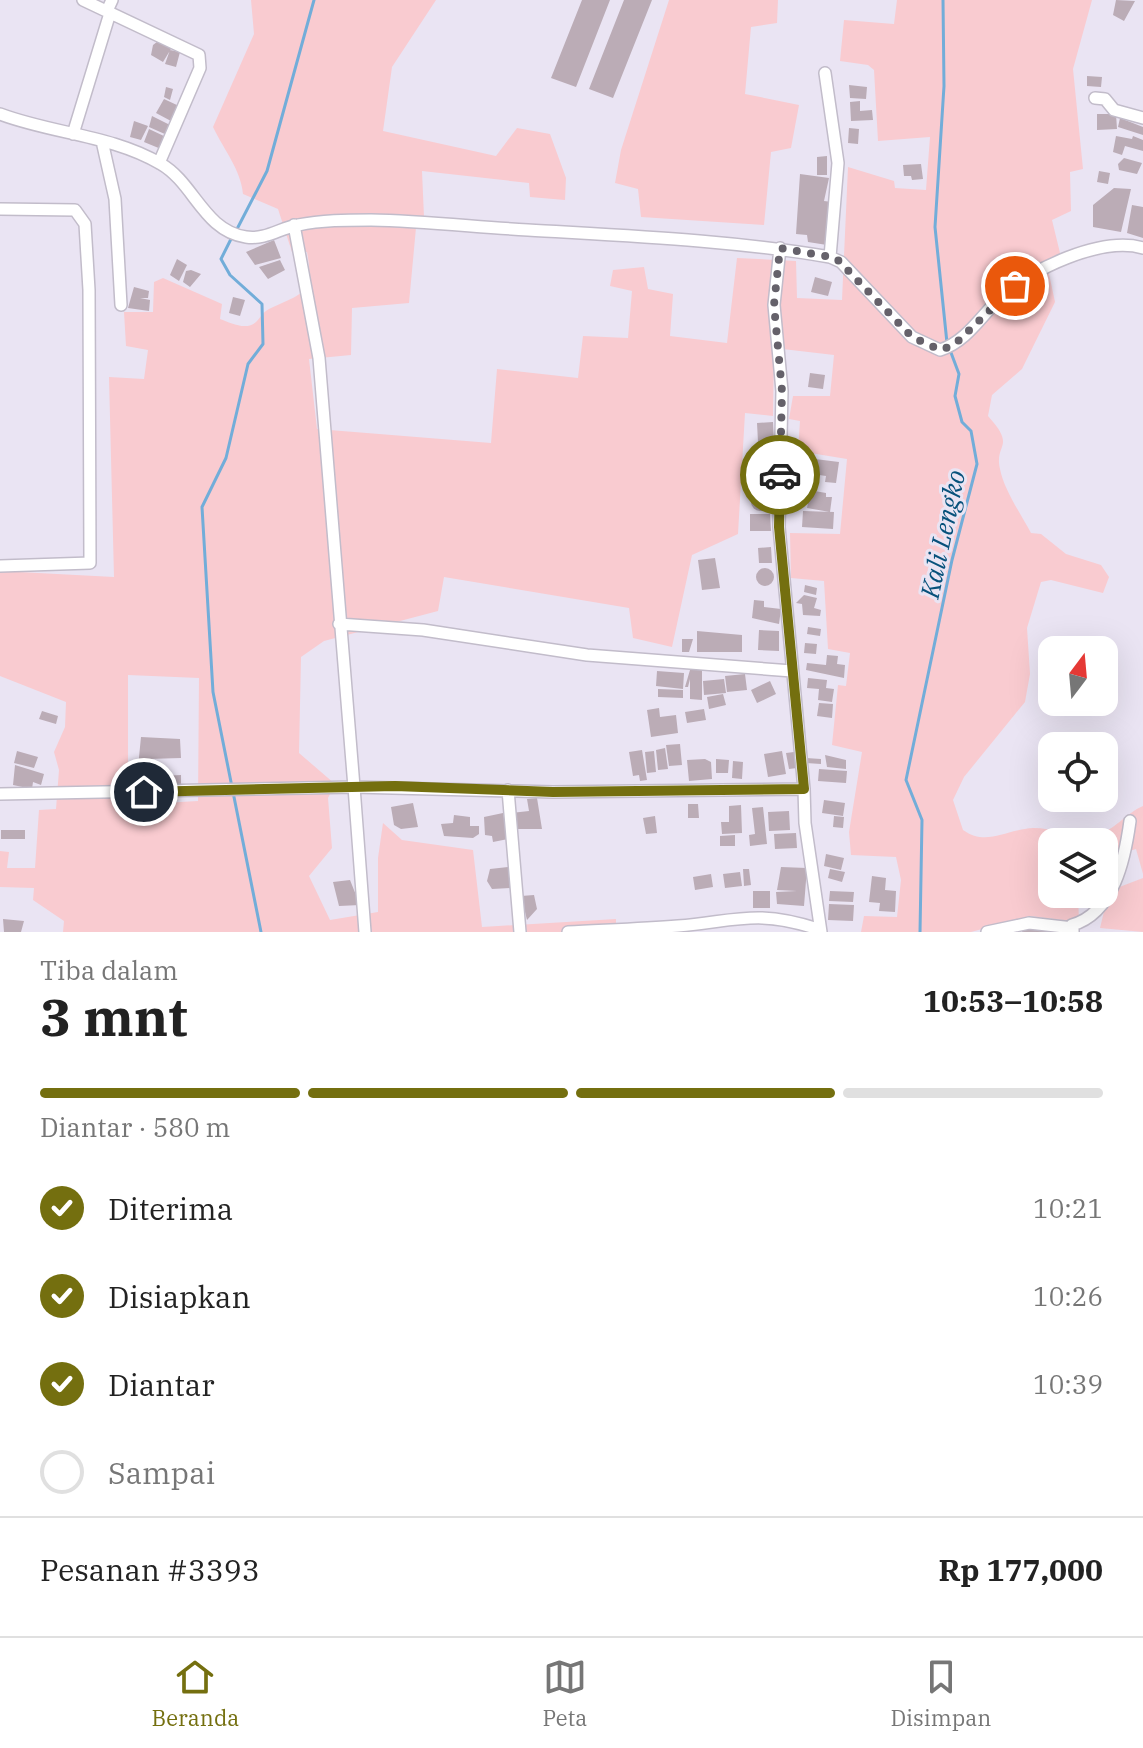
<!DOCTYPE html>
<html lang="id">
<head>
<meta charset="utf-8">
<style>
  :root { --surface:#fff; --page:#f6f6f6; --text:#222; --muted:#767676; --line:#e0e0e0; --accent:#746f0f }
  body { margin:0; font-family:"IBM Plex Serif",serif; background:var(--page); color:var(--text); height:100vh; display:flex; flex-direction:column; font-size:30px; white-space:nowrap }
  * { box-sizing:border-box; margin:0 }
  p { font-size:26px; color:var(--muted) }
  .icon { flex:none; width:44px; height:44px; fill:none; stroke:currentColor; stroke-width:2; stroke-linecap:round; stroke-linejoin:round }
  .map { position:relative; height:932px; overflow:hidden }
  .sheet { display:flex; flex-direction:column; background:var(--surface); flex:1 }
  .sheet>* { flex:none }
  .needle { width:52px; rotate:16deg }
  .tools { position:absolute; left:1038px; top:636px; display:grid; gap:16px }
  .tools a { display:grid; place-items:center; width:80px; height:80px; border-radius:16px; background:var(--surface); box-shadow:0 8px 32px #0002; font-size:40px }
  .pin { position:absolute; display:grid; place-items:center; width:68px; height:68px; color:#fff; margin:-34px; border:4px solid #fff; border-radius:50%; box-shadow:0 2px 8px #0007 }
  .courier { position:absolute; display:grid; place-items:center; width:80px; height:80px; margin:-40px; border:6px solid #746f0f; border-radius:50%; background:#fff; color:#222; box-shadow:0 2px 10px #0007 }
  .head em { font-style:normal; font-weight:700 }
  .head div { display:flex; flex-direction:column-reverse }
  .head { display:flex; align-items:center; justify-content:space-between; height:136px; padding:0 40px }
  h1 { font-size:52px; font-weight:700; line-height:60px }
  .bar { display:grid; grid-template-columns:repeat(4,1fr); gap:12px 8px; align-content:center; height:96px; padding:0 40px }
  .bar i { height:10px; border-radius:6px; background:var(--line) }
  .bar .current { background:var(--accent) }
  .bar p { grid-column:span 4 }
  .line { display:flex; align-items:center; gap:20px; padding:0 40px; border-top:2px solid var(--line) }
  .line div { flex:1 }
  ol { padding:0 40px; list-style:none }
  li { display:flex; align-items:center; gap:24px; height:88px }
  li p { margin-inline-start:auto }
  li .icon { padding:8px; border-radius:50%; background:var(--accent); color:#fff; stroke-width:4 }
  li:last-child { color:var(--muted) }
  li i { width:44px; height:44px; border:4px solid var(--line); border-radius:50% }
  .menu { display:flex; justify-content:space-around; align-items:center; height:112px; border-top:2px solid var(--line); background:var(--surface); font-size:22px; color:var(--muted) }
  .menu a { display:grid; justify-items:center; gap:4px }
  .menu .current { color:var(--accent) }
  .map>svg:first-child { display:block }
  .green { fill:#f9cbd0; fill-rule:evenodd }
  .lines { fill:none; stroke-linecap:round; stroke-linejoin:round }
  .stream { stroke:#72add9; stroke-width:3 }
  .building { fill:#bbacb6 }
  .minor-casing { stroke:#c2bcca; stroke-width:14 }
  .minor { stroke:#fff; stroke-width:11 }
  .done { stroke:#65616a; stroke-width:8; stroke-dasharray:0 14.4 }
  .route { stroke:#746f0f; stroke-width:10 }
  .labels { text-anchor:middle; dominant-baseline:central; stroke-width:6; stroke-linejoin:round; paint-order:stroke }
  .water-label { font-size:26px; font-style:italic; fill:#07517b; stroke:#eae4f3 }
</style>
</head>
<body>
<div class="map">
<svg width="1143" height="932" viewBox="0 0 1143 932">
  <rect width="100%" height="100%" fill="#eae4f3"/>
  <!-- green -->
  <path class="green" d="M251 0H436L392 67 383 131 496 156 517 128 550 134 566 178 565 200 530 197 529 183 422 171 424 217H417L409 303 352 308 351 355 309 359 317 429 491 443 497 369 578 378 583 336 628 338 632 291 610 286 613 270 644 267 648 289 673 294 670 336 727 343 737 258 796 261 797 298 842 300 848 167 894 181 895 188 926 190 930 137 878 141 874 70 868 65 840 61 844 20 894 24 897 0H1092L1073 69 1083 169 1070 172 1071 211 1052 220 1060 253 1049 274 1055 302 1022 369 992 395 988 416C1017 448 994 443 1000 469 1004 490 1021 514 1031 533L1041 534 1066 554 1101 565 1109 577 1103 593 1051 580 1041 582 1027 628 1030 674 1025 702 964 777 953 800 963 830C987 847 1006 829 1034 828 1054 828 1075 839 1096 835 1114 831 1126 813 1143 806V874L1136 849 1104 859V842H1052V894H1078L1079 922 1030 916 971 932H861L864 916 897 917 901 880 896 857 851 855 849 832 862 752 832 745 838 685 846 686 850 653 828 649 824 581 791 578 790 533 840 534 847 459 798 451 800 421 789 419 793 396H830L834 355 774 348 773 416 745 413 738 534 692 555 672 647 633 638 629 608 444 577 438 611 324 641 301 657 299 753 335 784 328 798 332 848 309 876 330 920 378 912V858L383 823 402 840 473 850 482 927 616 919V932H63L64 921 33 900 34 888 0 887V851L9 852 7 868H35L39 810 56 809 59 770 54 752 65 727 66 702 0 676V571L114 577 109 377 144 379 148 350 126 346 124 312H153L154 282 163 278 222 304 220 319C231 323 246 331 256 322 261 317 262 313 269 309 302 293 315 295 307 252H292L278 209 243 194C241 170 224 150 213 127L254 34ZM128 675 199 678 198 801 128 805Z
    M669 0H778L777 23 751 27 745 94 799 105 791 148 771 152 764 225 641 217 638 189 615 183 621 150Z
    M1143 878V932L1100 928 1109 891Z"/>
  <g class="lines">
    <!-- stream -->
    <path class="stream" d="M943 0 944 86 935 227 947 343
      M236 231 267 171 314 0
      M232 237 221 259 230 275 262 304 263 344 248 364 226 458 202 507 213 692 261 932
      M920 932 922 820 906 780 952 560 977 464 971 431 962 422 955 396 959 374 950 350"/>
  </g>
  <!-- building -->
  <path class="building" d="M582 0H610L576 87 551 78Z
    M624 0H652L613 98 589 89Z
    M1116 0 1135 1 1124 21 1113 15Z
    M162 38 174 44 163 62 151 55 153 45Z
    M170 50 180 52 176 67 165 64Z
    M1087 76 1102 77 1101 87 1087 86Z
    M849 85 867 87 866 99 850 98Z
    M166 87 173 89 170 100 164 97Z
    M164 99 179 106 171 121 156 113Z
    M860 101V111L872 110 873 120 851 121 850 102Z
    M1097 114H1116L1117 129 1097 130Z
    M152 116 172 126 167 135 149 127Z
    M1120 118 1143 127V135L1118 127Z
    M134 121 148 126 141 140 130 137Z
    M849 128 859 129 858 144 848 143Z
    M149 129 166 137 161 149 144 142Z
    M1116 136 1132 139 1133 136 1143 140V151L1125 146 1122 155 1113 152Z
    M827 156V175H817V157Z
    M1124 158 1142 163 1137 174 1119 170 1118 164Z
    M921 164 923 179 912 180 911 176H904L903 165Z
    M1099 171 1110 173 1108 184 1097 182Z
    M800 174 829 178 824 201 832 202 827 245 808 242 807 235 796 234Z
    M1114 188 1131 189 1121 232 1093 227V205Z
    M1132 205 1143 207V238L1127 233Z
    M274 240 281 258 255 265 246 252Z
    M177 259 187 265 179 281 170 275Z
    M280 260 285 270 268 279 259 267Z
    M191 270 201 274 190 287 183 282 186 271Z
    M815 277 832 282 828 296 811 292Z
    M134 287 149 291 148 298H140L150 300 149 311 128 308Z
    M233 297 245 300 240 316 229 313Z
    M810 373 825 375 823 389 808 387Z
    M773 422 774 442H758L757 423Z
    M760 449H775V460L760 459Z
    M807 458 839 462 836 483 825 482 826 476 806 473Z
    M758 462H774V469L758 468Z
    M748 470 777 471 776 491 747 489Z
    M809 490 826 493V497H832L830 512 807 508 808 503 803 502Z
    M751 502a9 9 0 1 1 18 0a9 9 0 1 1-18 0Z
    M803 511 834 512 833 529 802 527Z
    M750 514H770L771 531H750Z
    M771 547 772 563H759L758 548Z
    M715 558 720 588 702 590 698 560Z
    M756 577a9 9 0 1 1 18 0a9 9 0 1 1-18 0Z
    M805 585 817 588 816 595 804 592Z
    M804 595 817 598 814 608 821 610 820 616 803 615 802 604 796 603Z
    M754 600 764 601V607L781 609 779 624 752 618Z
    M808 627 821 629 820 636 807 634Z
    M759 630 779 631V651L758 650Z
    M697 631 742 635V652H697Z
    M682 639H693L689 652H682Z
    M805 643 817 644 816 654 804 653Z
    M827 655 838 656 837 664 845 665 844 678 806 670 807 663 826 665Z
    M690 670H702V700L690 699V679L688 687H685Z
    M657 671 684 673 683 689 656 686Z
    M745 674 747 690 727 692 725 676Z
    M808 678 827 680 826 688 834 689 832 702 818 700 819 689 807 688Z
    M724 679 726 693 704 695 703 681Z
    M770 681 776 694 757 703 751 690Z
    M658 689 683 690V698L658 697Z
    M723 694 726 705 709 709 707 697Z
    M819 703 833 704 832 718 817 716Z
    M659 708 660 717 676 715 678 733 651 737 647 710Z
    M704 709 706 720 687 723 685 712Z
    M42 711 58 716 56 724 39 719Z
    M141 737 180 739 181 758 147 759 148 777H137Z
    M680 744 682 765 669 766 666 745Z
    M665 748 668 769 658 770 656 750Z
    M642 750 647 780 640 781 639 775 633 776 629 752Z
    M17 751 38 757 34 768 14 763Z
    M654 751 656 772 647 773 645 752Z
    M782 751 786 774 768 777 764 754Z
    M794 752 797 768 789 769 786 753Z
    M825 755 846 760V769L827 767Z
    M806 758 821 759V764L806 763Z
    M705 759 711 762 712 779 689 781 687 760Z
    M716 759 729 760 728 773H716Z
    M733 761 743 762 742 779 732 778Z
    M15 765 44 774 41 785 33 782 32 789 13 785Z
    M819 769 847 771 846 783 818 781Z
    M181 775V787H160L158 783 159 776Z
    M537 798 542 829H514L511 813 529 811 527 799Z
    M824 800 845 803 843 816 822 813Z
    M413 803 418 827 401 829 394 825 391 807Z
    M688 804H698L699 818H688Z
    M741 805 742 833 722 834 721 822H729V806Z
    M763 807 767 844 750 846 749 835 755 834 752 808Z
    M789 811 790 830 769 831 768 812Z
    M503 813 508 839 493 842 492 836 485 835 484 817Z
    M454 815 470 817V826H479V834L473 838 444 836 441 824 453 823Z
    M655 816 657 833 646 834 643 818Z
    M834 816 844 817 843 828 833 827Z
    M1 830H25V839H1Z
    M796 833 797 848 775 849 774 834Z
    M735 835V846H720V836Z
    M826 854 844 858 841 870 824 866Z
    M508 867 512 888 492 889 487 881 490 869Z
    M781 867 807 868 804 906 777 904 776 892 797 891 777 890Z
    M743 869H749L751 885 744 886Z
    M830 869 845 872 842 882 828 878Z
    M740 872 742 886 725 888 723 874Z
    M711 874 713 887 695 890 693 877Z
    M872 876 886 878 885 890 896 891 895 912 879 911 880 903 869 902Z
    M350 880 360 905 339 906 333 882Z
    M753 891H770V908H753Z
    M830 891 854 892 853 902 829 901Z
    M534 895 537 909 527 920 521 896Z
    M829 904 854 905 853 921 828 920Z
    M3 919 24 921 21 932H4Z
    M1023 927 1046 928V932H1022Z"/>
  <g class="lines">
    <!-- minor casing -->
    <g class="minor-casing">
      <path id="minor" d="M83 0 199 55 200 68 159 163
        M107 11 112 0
        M825 73 838 163 830 257
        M1095 98 1105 99 1114 110 1143 118
        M0 114C53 134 112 135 161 164 194 183 204 231 246 237 266 240 280 228 298 225 322 220 346 220 371 220 424 221 475 227 528 230 629 236 730 240 830 257L841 262 912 337 940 350C966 342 981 316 1000 298 1030 269 1102 236 1143 248
        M73 134 110 13
        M102 141 115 199 121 305
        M0 209 75 210 85 224 89 290 90 563 0 566
        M294 225 319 358 354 787 553 792 804 789 805 823 821 932
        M780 248 774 305 782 391 779 527 804 789
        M339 624 423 630 587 655 792 671
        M508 790 520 932
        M0 794 354 787 365 932
        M1073 928 1072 925C1114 913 1125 858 1130 821
        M568 932C605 930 642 929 678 926 737 921 757 909 818 929
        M987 932 1029 923 1073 928V932"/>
    </g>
    <!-- minor -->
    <use href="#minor" class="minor"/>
  </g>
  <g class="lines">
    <!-- done -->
    <path class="done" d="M780 475 782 391 774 305 780 248 836 258 912 337 940 350 954 345 1015 286"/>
    <!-- route -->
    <path class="route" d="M144 792 395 786 553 792 804 789 779 527 780 475"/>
  </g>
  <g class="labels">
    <!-- water labels -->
    <g class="water-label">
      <text transform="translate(942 534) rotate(-78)">Kali Lengko</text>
    </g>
  </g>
</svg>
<div class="tools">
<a><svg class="needle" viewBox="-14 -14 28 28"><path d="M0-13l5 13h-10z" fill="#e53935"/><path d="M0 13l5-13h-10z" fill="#767676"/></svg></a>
<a><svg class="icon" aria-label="locate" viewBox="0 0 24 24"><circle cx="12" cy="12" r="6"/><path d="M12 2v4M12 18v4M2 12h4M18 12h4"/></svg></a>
<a><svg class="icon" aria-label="layers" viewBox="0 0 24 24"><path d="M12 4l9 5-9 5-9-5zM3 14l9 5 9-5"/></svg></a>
</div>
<div class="pin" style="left:1015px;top:286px;background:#ea580c"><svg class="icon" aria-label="bag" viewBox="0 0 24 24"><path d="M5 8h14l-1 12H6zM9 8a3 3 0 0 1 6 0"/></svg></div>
<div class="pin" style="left:144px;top:792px;background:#1f2937"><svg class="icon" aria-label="home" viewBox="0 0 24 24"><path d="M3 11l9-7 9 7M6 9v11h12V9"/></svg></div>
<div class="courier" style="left:780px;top:475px"><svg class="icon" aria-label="car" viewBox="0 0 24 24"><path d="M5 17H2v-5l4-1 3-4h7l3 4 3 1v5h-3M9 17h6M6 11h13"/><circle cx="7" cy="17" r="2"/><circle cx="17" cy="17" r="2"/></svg></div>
</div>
<section class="sheet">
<div class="head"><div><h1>3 mnt</h1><p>Tiba dalam</p></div><em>10:53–10:58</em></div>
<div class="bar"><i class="current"></i><i class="current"></i><i class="current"></i><i></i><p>Diantar · 580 m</p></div>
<ol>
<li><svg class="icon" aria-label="check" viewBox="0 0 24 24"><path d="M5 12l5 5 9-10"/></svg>Diterima<p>10:21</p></li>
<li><svg class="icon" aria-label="check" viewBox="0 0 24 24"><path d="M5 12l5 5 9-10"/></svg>Disiapkan<p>10:26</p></li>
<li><svg class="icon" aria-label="check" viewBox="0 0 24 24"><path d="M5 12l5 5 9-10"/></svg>Diantar<p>10:39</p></li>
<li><i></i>Sampai</li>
</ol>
<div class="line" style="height:104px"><div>Pesanan #3393</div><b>Rp 177,000</b></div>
</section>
<nav class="menu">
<a class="current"><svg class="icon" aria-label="home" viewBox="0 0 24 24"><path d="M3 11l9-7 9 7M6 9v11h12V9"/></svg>Beranda</a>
<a><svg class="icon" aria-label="map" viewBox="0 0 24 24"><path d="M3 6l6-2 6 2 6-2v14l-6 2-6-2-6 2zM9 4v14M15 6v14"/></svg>Peta</a>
<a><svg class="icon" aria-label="saved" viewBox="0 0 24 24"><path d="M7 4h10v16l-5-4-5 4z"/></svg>Disimpan</a>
</nav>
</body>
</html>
